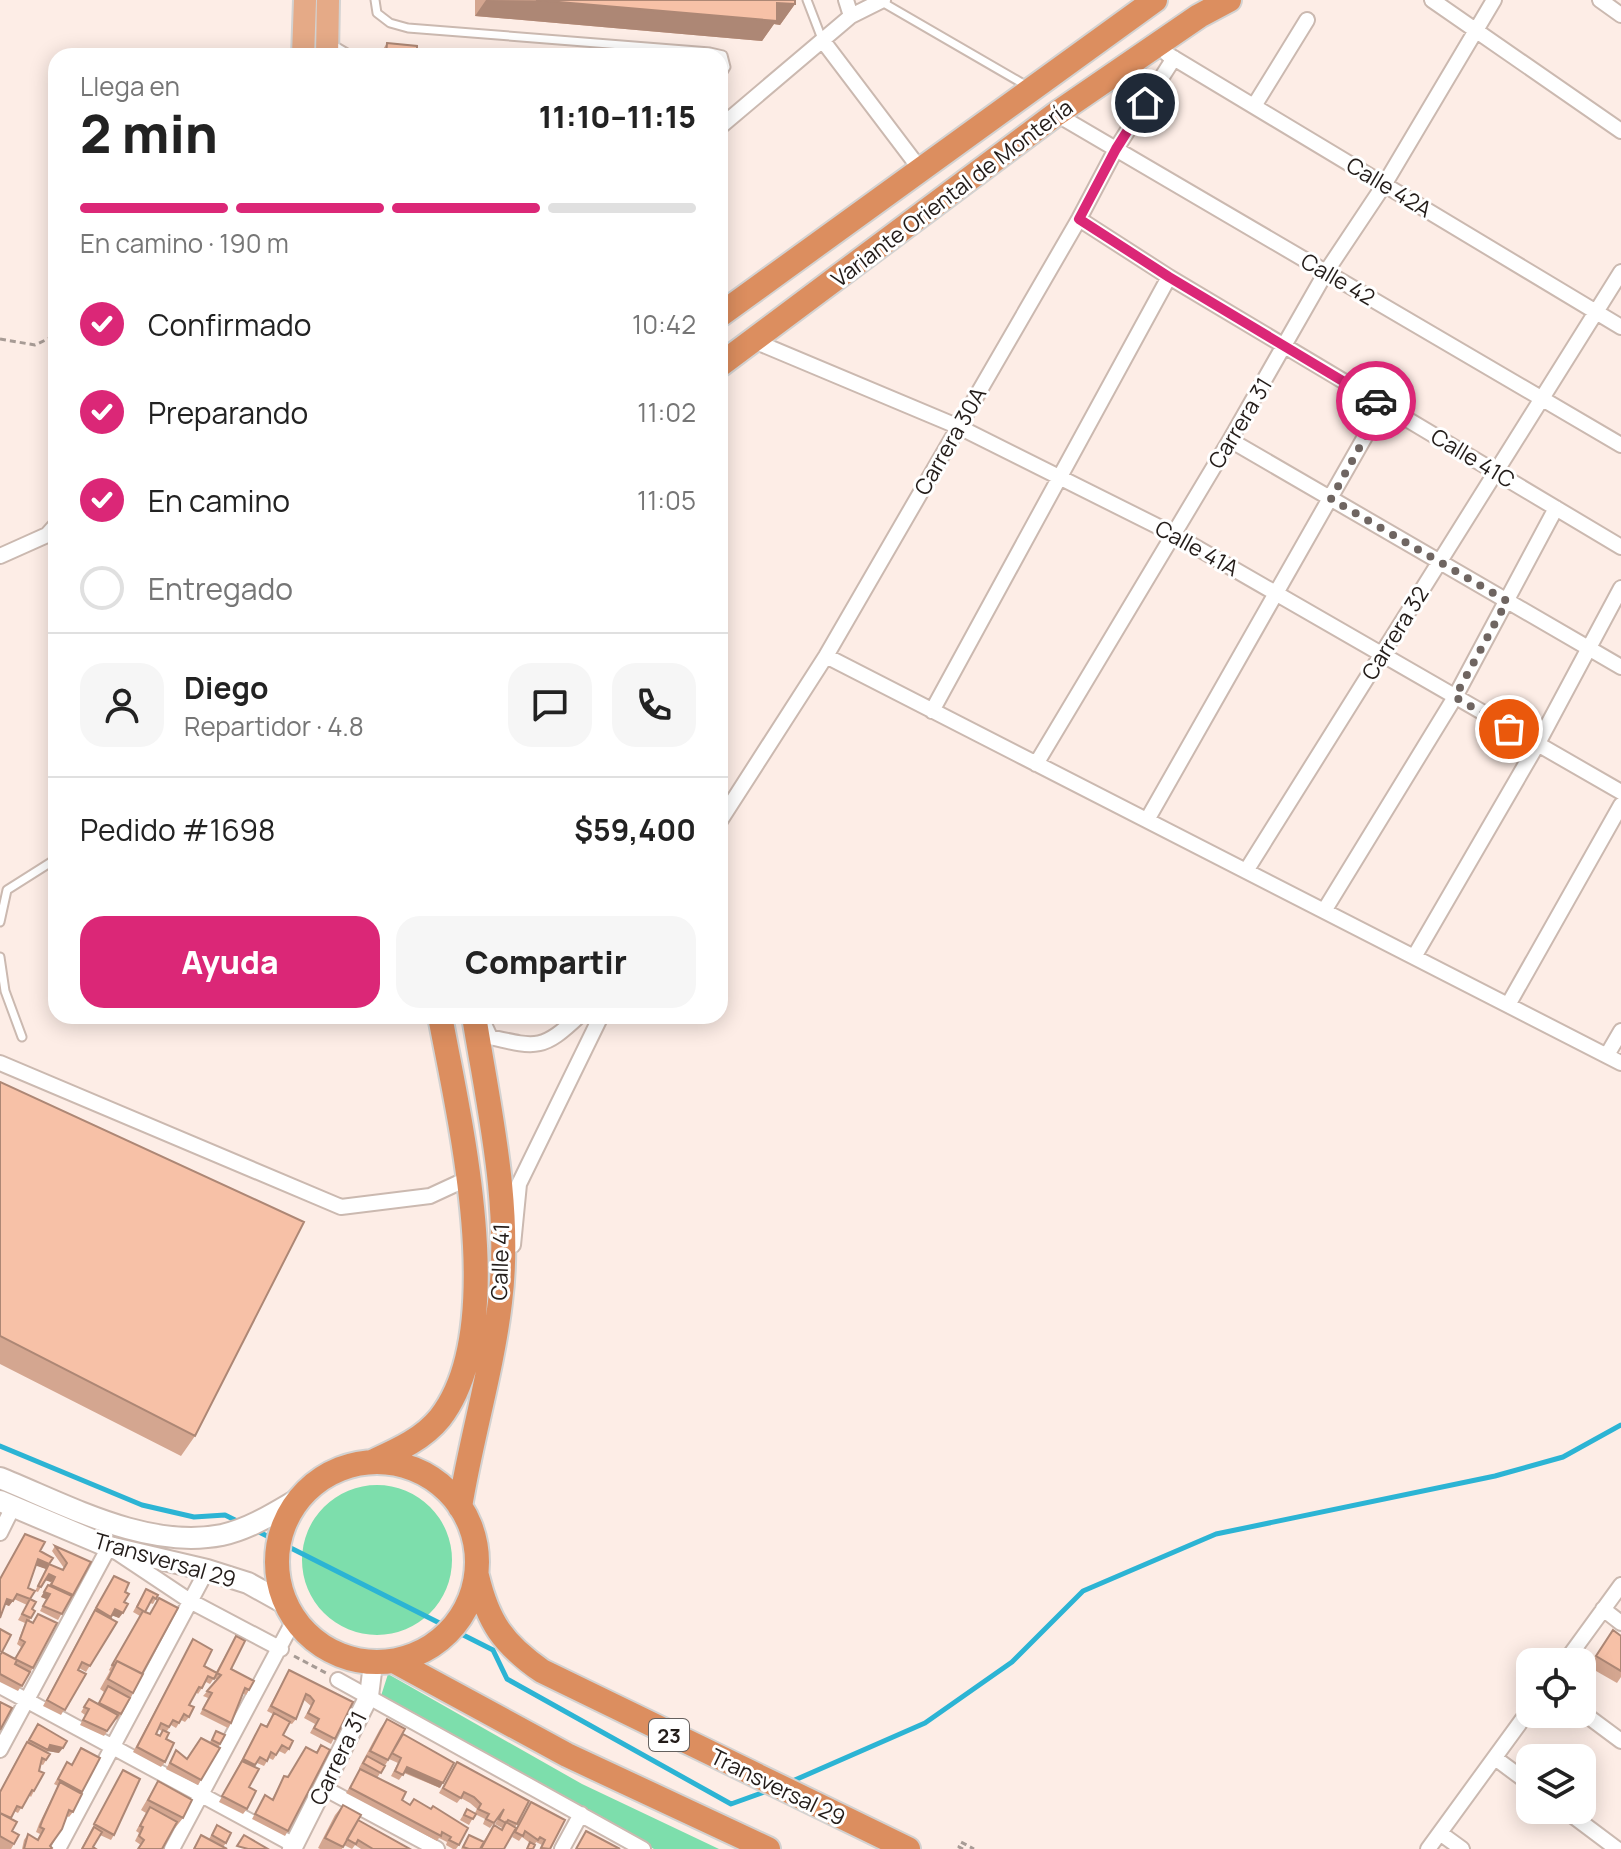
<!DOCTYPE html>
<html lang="es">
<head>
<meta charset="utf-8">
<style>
  :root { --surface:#fff; --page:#f6f6f6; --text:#222; --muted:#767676; --line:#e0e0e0; --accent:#db2777 }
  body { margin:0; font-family:Manrope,sans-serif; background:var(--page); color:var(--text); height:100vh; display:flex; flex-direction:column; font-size:30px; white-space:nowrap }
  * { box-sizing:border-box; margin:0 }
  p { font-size:26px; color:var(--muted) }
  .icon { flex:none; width:44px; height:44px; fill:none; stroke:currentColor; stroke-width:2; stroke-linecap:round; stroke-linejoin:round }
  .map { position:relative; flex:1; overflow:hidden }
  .sheet { position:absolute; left:48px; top:48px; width:680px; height:976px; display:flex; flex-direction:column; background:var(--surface); border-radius:24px; box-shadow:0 4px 20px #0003 }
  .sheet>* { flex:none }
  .buttons { position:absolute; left:1516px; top:1648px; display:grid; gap:16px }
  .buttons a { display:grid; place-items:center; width:80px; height:80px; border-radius:16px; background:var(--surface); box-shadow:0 4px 20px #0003; font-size:40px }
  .pin { position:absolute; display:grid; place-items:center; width:68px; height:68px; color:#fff; margin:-34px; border:4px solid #fff; border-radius:50%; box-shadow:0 2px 8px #0007 }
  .courier { position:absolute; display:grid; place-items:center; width:80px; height:80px; margin:-40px; border:6px solid #db2777; border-radius:50%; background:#fff; color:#222; box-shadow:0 2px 10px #0007 }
  .overview em { font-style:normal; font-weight:800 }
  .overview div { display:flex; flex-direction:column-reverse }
  .overview { display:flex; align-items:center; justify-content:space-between; height:136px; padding:0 32px }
  h1 { font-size:52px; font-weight:800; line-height:60px }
  .bar { display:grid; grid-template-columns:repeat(4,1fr); gap:12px 8px; align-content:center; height:96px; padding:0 32px }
  .bar i { height:10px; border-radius:6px; background:var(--line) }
  .bar .current { background:var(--accent) }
  .bar p { grid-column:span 4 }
  .line { display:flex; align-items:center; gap:20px; padding:0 32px; border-top:2px solid var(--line) }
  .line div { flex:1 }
  .round { display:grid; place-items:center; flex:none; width:84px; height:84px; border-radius:24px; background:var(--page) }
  ol { padding:0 32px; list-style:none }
  li { display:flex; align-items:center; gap:24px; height:88px }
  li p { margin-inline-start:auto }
  li .icon { padding:8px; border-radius:50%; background:var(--accent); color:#fff; stroke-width:4 }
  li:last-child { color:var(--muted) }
  li i { width:44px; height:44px; border:4px solid var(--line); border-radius:50% }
  .cta { display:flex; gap:16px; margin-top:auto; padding:16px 32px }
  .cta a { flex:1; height:92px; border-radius:24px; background:var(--accent); color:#fff; font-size:32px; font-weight:800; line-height:92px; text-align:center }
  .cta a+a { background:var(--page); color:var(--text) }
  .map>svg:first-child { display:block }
  .green { fill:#7ddeac }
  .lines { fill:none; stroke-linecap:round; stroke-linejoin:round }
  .stream { stroke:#2cb4d4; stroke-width:5 }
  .service-casing { stroke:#cbb9b0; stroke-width:11 }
  .minor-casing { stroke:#cbb9b0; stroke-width:18 }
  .tertiary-casing { stroke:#cbb9b0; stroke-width:22 }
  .secondary-casing { stroke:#cbb9b0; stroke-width:24 }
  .primary-casing { stroke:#d3d2d1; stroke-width:26 }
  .trunk-casing { stroke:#d3d2d1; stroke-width:28 }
  .path { stroke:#a79b95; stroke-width:3; stroke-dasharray:6 4; stroke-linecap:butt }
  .service { stroke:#fff; stroke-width:7 }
  .minor { stroke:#fff; stroke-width:14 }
  .tertiary { stroke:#fff; stroke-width:18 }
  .secondary { stroke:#fff; stroke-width:20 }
  .primary { stroke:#e5aa87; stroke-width:22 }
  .trunk { stroke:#dc8e5f; stroke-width:24 }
  .wall { fill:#d4a690; fill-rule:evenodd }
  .shaded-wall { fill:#ad8775 }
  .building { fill:#f7c1a7; stroke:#ad8775; stroke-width:2 }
  .done { stroke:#6f6561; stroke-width:8; stroke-dasharray:0 14.4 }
  .route { stroke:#db2777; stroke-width:10 }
  .labels { text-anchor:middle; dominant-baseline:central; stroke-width:6; stroke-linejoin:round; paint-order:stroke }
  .shield { fill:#fff; stroke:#65605e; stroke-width:2 }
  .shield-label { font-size:20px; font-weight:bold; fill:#231c19 }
  .street-label { font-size:22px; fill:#231c19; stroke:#fff }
</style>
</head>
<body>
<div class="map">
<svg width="1621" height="1849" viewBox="0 0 1621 1849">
  <rect width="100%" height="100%" fill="#fdede6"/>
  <!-- green -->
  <path class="green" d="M302 1560a75 75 0 1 1 150 0a75 75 0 1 1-150 0Z
    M388 1674 582 1784 719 1849H654L380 1699Z"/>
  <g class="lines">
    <!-- stream -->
    <path class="stream" d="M0 1446 142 1505 194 1517 225 1515 239 1522
      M255 1530 493 1650 507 1679 731 1804 767 1791
      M788 1783 925 1723 1012 1662 1083 1591 1216 1534 1495 1476 1563 1457 1621 1425"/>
    <!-- service casing -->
    <g class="service-casing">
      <path id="service" d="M375 0 377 13 390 23 408 28 710 52 723 55 726 67 720 77
        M807 0 822 39
        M882 2 1027 86
        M330 43 352 56
        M0 922 7 890 56 859
        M0 957 5 991 22 1037"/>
    </g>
    <!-- minor casing -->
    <g class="minor-casing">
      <path id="minor" d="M846 0 851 16
        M1432 0 1621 131
        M1600 0 1621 15
        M823 41 920 169
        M1167 54 1621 327
        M1254 106 1307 20
        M1056 114 1621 445
        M720 127 851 16 883 0
        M1079 219 1169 277 1621 547
        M754 341 959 427 1173 534 1621 792
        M1230 440 1621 667
        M0 556 47 535 56 525
        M826 656 1621 1063
        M932 711 1169 277
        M1036 764 1230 440 1326 272 1384 185 1494 0
        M1147 820 1383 405
        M720 821 826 656 1079 219 1116 149 1174 58
        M1246 871 1621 272
        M1324 911 1455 697 1556 508
        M1414 957 1537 745 1621 588
        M1508 1005 1621 805
        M482 1020 490 1037C537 1048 543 1050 579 1016
        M1607 1055 1621 1031
        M0 1063 341 1207 430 1196 471 1177
        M513 1245 519 1184 601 1016
        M0 1533 13 1507
        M1603 1609 1621 1623
        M1565 1662 1621 1585
        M338 1680 643 1849
        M0 1686 294 1845
        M1582 1712 1621 1741
        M0 1750 109 1547 190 1601 281 1649
        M1495 1758 1530 1784
        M324 1788 437 1849
        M1565 1810 1617 1849
        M1440 1833 1462 1849
        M58 1849 207 1570
        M172 1849 294 1620
        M562 1849 581 1814
        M1428 1849 1530 1709"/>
    </g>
    <!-- tertiary casing -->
    <g class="tertiary-casing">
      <path id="tertiary" d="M292 1849 369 1696 373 1664"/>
    </g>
    <!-- secondary casing -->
    <g class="secondary-casing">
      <path id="secondary" d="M0 1478C67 1505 147 1550 222 1535 250 1529 276 1512 300 1498
        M0 1501 109 1547 207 1570 248 1583 284 1603"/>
    </g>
    <!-- primary casing -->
    <g class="primary-casing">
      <path id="primary" d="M303 56 305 0
        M327 56 328 0"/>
    </g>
    <!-- trunk casing -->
    <g class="trunk-casing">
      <path id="trunk" d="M720 315 1155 0
        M720 365 1056 114 1199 16 1229 0
        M374 1461C398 1450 423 1439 440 1418 510 1328 459 1119 440 1016
        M277 1562a100 100 0 1 1 200 0a100 100 0 1 1-200 0Z
        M460 1507C471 1438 492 1371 500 1302 512 1207 489 1110 474 1016
        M477 1576C488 1622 503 1644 542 1671L908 1849
        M394 1661 567 1755 768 1849"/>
    </g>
    <!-- path -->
    <path class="path" d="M0 339 35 345 56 335
      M294 1656 326 1673
      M963 1849 959 1847 961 1842 974 1849"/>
    <!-- service -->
    <use href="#service" class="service"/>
    <!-- minor -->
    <use href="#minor" class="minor"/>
    <!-- tertiary -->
    <use href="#tertiary" class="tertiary"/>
    <!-- secondary -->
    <use href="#secondary" class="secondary"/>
    <!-- primary -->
    <use href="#primary" class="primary"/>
    <!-- trunk -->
    <use href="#trunk" class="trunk"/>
  </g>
  <!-- wall -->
  <path class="wall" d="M475 0H795V4L780 25 774 24 762 41 475 16Z
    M387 43 417 56H380V54Z
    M0 1082 195 1436 181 1456 0 1364Z
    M25 1534 40 1551 46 1569 36 1565 28 1588 35 1591 49 1564 63 1570 64 1568 52 1551 55 1546 91 1562 58 1620 40 1611 46 1599 41 1597 51 1582 45 1580 38 1592 35 1591 27 1605 14 1599 9 1606 5 1604 0 1618V1578Z
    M111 1581 125 1592 124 1602 119 1618 112 1615 110 1618 117 1622 86 1672 79 1668 78 1670 86 1674 61 1715 43 1706 92 1614Z
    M146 1589 158 1595 153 1604 150 1603 145 1612 150 1614 159 1598 142 1674 133 1693 121 1714 117 1720 116 1719 104 1736 80 1725 85 1715 81 1712 89 1699 98 1704 104 1692 100 1689 110 1671 109 1670 140 1616 133 1612Z
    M30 1599 32 1609 35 1611 29 1621 32 1623 38 1614 33 1668 18 1691 0 1682V1654L15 1659 21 1647 17 1644 25 1623 18 1620Z
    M1613 1630 1621 1636V1677L1617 1683 1589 1667Z
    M236 1636 231 1669 249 1690 246 1695 243 1693 231 1723 228 1728 200 1714 208 1698 203 1696 217 1680 214 1678 210 1684 206 1682 198 1694 196 1692 189 1705V1717L185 1722 181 1720 176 1728 171 1725 167 1731 165 1762 161 1767 133 1752 193 1639 204 1666 216 1672ZM158 1729 162 1731 159 1736 156 1734Z
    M289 1670 353 1702 331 1744 310 1733 315 1724 304 1718 311 1706 304 1700 296 1719 292 1724 289 1723 283 1735 289 1749 285 1754 279 1751 273 1760 269 1758 264 1766 257 1763 254 1767 249 1787 247 1809 243 1814 219 1802 258 1729 261 1724 266 1726 273 1714 267 1711Z
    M387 1719 403 1734 440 1788 404 1773 399 1780 391 1776 398 1763 389 1759 377 1778 402 1800 410 1805 414 1799 459 1845 456 1849H453L446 1845 447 1842 439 1838 437 1841 346 1793 360 1769 375 1777 359 1768 380 1729Z
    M38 1724 59 1753 48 1751 46 1753 50 1754 43 1765 40 1764 34 1791 31 1797 29 1795 18 1813 14 1811 11 1818 14 1844 11 1849H0V1791L23 1748Z
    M216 1731 225 1735 198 1785 166 1769 176 1750 187 1759 210 1742Z
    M321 1745 288 1831 285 1836 252 1819 265 1795 272 1799 284 1776 287 1777 316 1752Z
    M81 1748 82 1792 73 1812 69 1817 67 1816 50 1846 51 1849H22L24 1840 28 1834 37 1840 40 1834 36 1832 39 1824 58 1786 54 1784 67 1762 72 1765Z
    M457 1762 529 1801 504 1849H461L469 1835 483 1842 494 1825 501 1829 502 1828 495 1824 501 1814 490 1828 483 1824 485 1819 475 1814 469 1825 460 1820 467 1809 475 1813 477 1809 470 1803 461 1798 457 1803 439 1793Z
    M123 1770 114 1835 111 1840 100 1835 93 1847 96 1849H81Z
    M158 1781 183 1818 175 1828 174 1827 141 1845 135 1841 139 1833 136 1831 146 1813 141 1810Z
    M531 1802 550 1849H540L542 1845 536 1842 533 1849H526L530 1843 522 1837 519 1841 512 1837Z
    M343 1805 358 1820 410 1849H361L355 1845 352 1849 344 1845 342 1849H320L318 1848 335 1815Z
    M217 1825 226 1843 223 1847 227 1849H193L201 1835 209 1839Z"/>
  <!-- shaded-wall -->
  <path class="shaded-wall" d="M486 0 777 3 795 4 780 25 774 24 762 41 475 16Z
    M38 1559 49 1564 46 1569 34 1565Z
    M49 1574 55 1577 51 1582 45 1580Z
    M44 1592 50 1594 46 1599 41 1597Z
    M7 1599 13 1601 9 1606 4 1604Z
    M115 1609 123 1613 119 1618 111 1615Z
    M50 1745 63 1748 59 1753 47 1751Z
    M407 1767 443 1783 440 1788 404 1772Z"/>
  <!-- building -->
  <path class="building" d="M536 0H795V4L777 3V21Z
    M387 43 417 46V56H386Z
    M0 1082 304 1222 195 1436 0 1336Z
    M25 1534 45 1542 40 1551 53 1558 49 1564 38 1559 28 1588 35 1591 30 1599 17 1594 13 1601 7 1599 0 1618V1579Z
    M55 1546 91 1562 73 1595 51 1585 55 1577 49 1574 41 1587 38 1586 49 1564 63 1570 67 1563Z
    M114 1576 129 1583 125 1592 129 1594 124 1602 128 1604 123 1613 115 1609 111 1617 96 1608Z
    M48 1585 72 1596 62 1614 43 1606 50 1594 44 1592Z
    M146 1589 158 1595 156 1599 153 1597 145 1612 137 1607Z
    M159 1598 178 1608 142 1674 117 1661 114 1666 112 1665 143 1611 150 1614Z
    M30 1599 36 1602 32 1609 35 1611 31 1618 22 1614Z
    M95 1610 117 1622 90 1666 82 1662 78 1670 86 1674 65 1710 47 1700Z
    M38 1614 57 1623 33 1668 15 1659 25 1642 20 1639 27 1620 33 1623Z
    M0 1629 11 1635 2 1652 0 1651Z
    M1613 1630 1621 1636V1671L1596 1656Z
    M236 1636 245 1641 231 1669 254 1681 249 1690 245 1688 231 1723 203 1709 212 1693 207 1691 221 1675 217 1673Z
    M193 1639 212 1650 204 1666 217 1673 214 1679 208 1676 202 1688 199 1687 189 1705 194 1707 189 1717 184 1714 179 1723 173 1720 169 1727 161 1723 156 1734 160 1736 163 1730 169 1733 166 1739 174 1743 165 1762 137 1747Z
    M2 1652 17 1660 15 1664 30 1672 22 1686 0 1674V1655Z
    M117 1661 143 1674 133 1693 108 1679Z
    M289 1670 353 1702 335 1739 314 1728 319 1719 308 1713 314 1701 310 1696 306 1694 296 1719 271 1706Z
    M108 1686 130 1698 121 1714 99 1703Z
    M89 1699 118 1715 107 1731 83 1720 89 1709 84 1707Z
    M0 1702 12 1708 0 1730Z
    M274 1713 290 1722 283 1735 293 1741 289 1749 282 1745 276 1755 271 1752 267 1761 260 1757 255 1765 243 1759 261 1724 267 1727Z
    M387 1719 405 1729 388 1760 370 1751Z
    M38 1724 67 1741 63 1748 50 1745 48 1750 29 1740Z
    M216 1731 225 1735 220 1744 212 1740Z
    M403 1734 454 1763 443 1783 407 1767 403 1775 395 1771 401 1758 392 1753Z
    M201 1738 220 1748 201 1780 170 1763 176 1750 187 1759Z
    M27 1742 50 1754 46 1760 42 1758 39 1771 44 1773 34 1791 32 1790 22 1808 17 1806 11 1818 0 1813V1792Z
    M321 1745 330 1750 288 1831 255 1814 265 1795 273 1800 284 1776 288 1777 306 1747 317 1753Z
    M81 1748 100 1758 82 1792 58 1779 67 1762 72 1765Z
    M367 1756 385 1766 381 1773 363 1763Z
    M242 1761 259 1769 249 1787 256 1791 247 1809 222 1796Z
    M457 1762 529 1801 517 1824 508 1820 506 1823 499 1819 504 1809 494 1823 486 1819 489 1814 478 1809 481 1804 474 1797 464 1792 461 1798 443 1788Z
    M360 1769 406 1792 402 1800 410 1805 414 1799 431 1809 433 1806 468 1828 459 1845 449 1840 451 1837 442 1832 441 1836 350 1788Z
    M123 1770 140 1779 114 1835 94 1824Z
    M158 1781 192 1800 183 1818 148 1800Z
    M60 1782 82 1794 73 1812 69 1810 62 1829 50 1846 52 1848 51 1849H24L28 1834 38 1840 44 1829 40 1827 43 1819Z
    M531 1802 565 1820 550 1849 541 1848 545 1840 540 1837 538 1840 525 1831 523 1836 515 1832Z
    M343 1805 361 1815 343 1847 325 1838Z
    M150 1807 177 1822 162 1849H138L144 1840 139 1836 143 1827 140 1826Z
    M467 1809 476 1814 473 1819 464 1815Z
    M0 1813 17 1822 12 1831 19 1835 14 1844 0 1836Z
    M358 1820 410 1849H373L358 1840 356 1844 347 1839Z
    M506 1822 516 1828 504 1849H481L494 1825 502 1830Z
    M217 1825 231 1833 226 1843 212 1835Z
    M94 1827 102 1832 93 1847 96 1849H82Z
    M586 1831 620 1849H576Z
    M201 1835 227 1849H194Z
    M244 1835 268 1849H248L237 1846Z
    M469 1835 484 1842 480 1849H469L463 1847Z
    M530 1842 535 1845 533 1849H527Z"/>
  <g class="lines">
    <!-- done -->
    <path class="done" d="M1376 401 1383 405 1331 499 1507 601 1455 697 1509 729"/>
    <!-- route -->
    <path class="route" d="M1145 103 1116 149 1079 219 1169 277 1376 401"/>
  </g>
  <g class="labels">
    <!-- shield labels -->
    <rect class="shield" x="649" y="1719" width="40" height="32" rx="6"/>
    <g class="shield-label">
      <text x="669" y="1735">23</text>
    </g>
    <!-- street labels -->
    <g class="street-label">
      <text transform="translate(1389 187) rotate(31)">Calle 42A</text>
      <text transform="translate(952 193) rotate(-37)">Variante Oriental de Montería</text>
      <text transform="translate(1338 279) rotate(30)">Calle 42</text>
      <text transform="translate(1240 423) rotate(-59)">Carrera 31</text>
      <text transform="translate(950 441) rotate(-60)">Carrera 30A</text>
      <text transform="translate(1473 458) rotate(31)">Calle 41C</text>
      <text transform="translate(1197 548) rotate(29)">Calle 41A</text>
      <text transform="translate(1395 633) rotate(-58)">Carrera 32</text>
      <text transform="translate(500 1262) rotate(-88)">Calle 41</text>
      <text transform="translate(165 1560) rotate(16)">Transversal 29</text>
      <text transform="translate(338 1758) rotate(-64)">Carrera 31</text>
      <text transform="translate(778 1787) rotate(26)">Transversal 29</text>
    </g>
  </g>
</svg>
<div class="buttons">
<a><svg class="icon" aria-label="locate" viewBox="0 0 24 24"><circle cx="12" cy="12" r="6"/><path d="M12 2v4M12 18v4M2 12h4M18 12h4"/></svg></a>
<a><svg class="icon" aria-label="layers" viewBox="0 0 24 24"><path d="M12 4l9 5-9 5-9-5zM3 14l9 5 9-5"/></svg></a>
</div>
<div class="pin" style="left:1509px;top:729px;background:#ea580c"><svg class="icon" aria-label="bag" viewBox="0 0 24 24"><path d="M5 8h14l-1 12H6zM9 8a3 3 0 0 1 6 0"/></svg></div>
<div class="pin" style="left:1145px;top:103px;background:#1f2937"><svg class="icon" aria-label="home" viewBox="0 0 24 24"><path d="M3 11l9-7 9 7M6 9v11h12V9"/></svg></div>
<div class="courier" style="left:1376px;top:401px"><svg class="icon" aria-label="car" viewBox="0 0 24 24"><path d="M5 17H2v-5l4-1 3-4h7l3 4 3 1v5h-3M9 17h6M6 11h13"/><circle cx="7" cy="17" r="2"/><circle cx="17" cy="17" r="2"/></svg></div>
<section class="sheet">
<div class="overview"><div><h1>2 min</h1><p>Llega en</p></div><em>11:10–11:15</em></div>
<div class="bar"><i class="current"></i><i class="current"></i><i class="current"></i><i></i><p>En camino · 190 m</p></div>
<ol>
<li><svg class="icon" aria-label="check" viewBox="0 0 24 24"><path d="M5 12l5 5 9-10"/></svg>Confirmado<p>10:42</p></li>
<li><svg class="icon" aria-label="check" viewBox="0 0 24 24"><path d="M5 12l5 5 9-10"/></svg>Preparando<p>11:02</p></li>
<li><svg class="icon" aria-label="check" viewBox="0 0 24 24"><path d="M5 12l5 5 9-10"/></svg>En camino<p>11:05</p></li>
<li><i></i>Entregado</li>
</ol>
<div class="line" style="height:144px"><a class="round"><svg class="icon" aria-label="person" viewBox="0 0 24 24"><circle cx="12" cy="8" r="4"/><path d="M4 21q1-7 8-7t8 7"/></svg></a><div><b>Diego</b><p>Repartidor · 4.8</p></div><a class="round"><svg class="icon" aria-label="chat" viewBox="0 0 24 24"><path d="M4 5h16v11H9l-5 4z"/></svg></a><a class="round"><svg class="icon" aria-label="phone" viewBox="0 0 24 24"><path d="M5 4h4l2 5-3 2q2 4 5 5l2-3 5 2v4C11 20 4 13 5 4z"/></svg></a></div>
<div class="line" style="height:104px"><div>Pedido #1698</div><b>$59,400</b></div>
<div class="cta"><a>Ayuda</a><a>Compartir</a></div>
</section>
</div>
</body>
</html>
